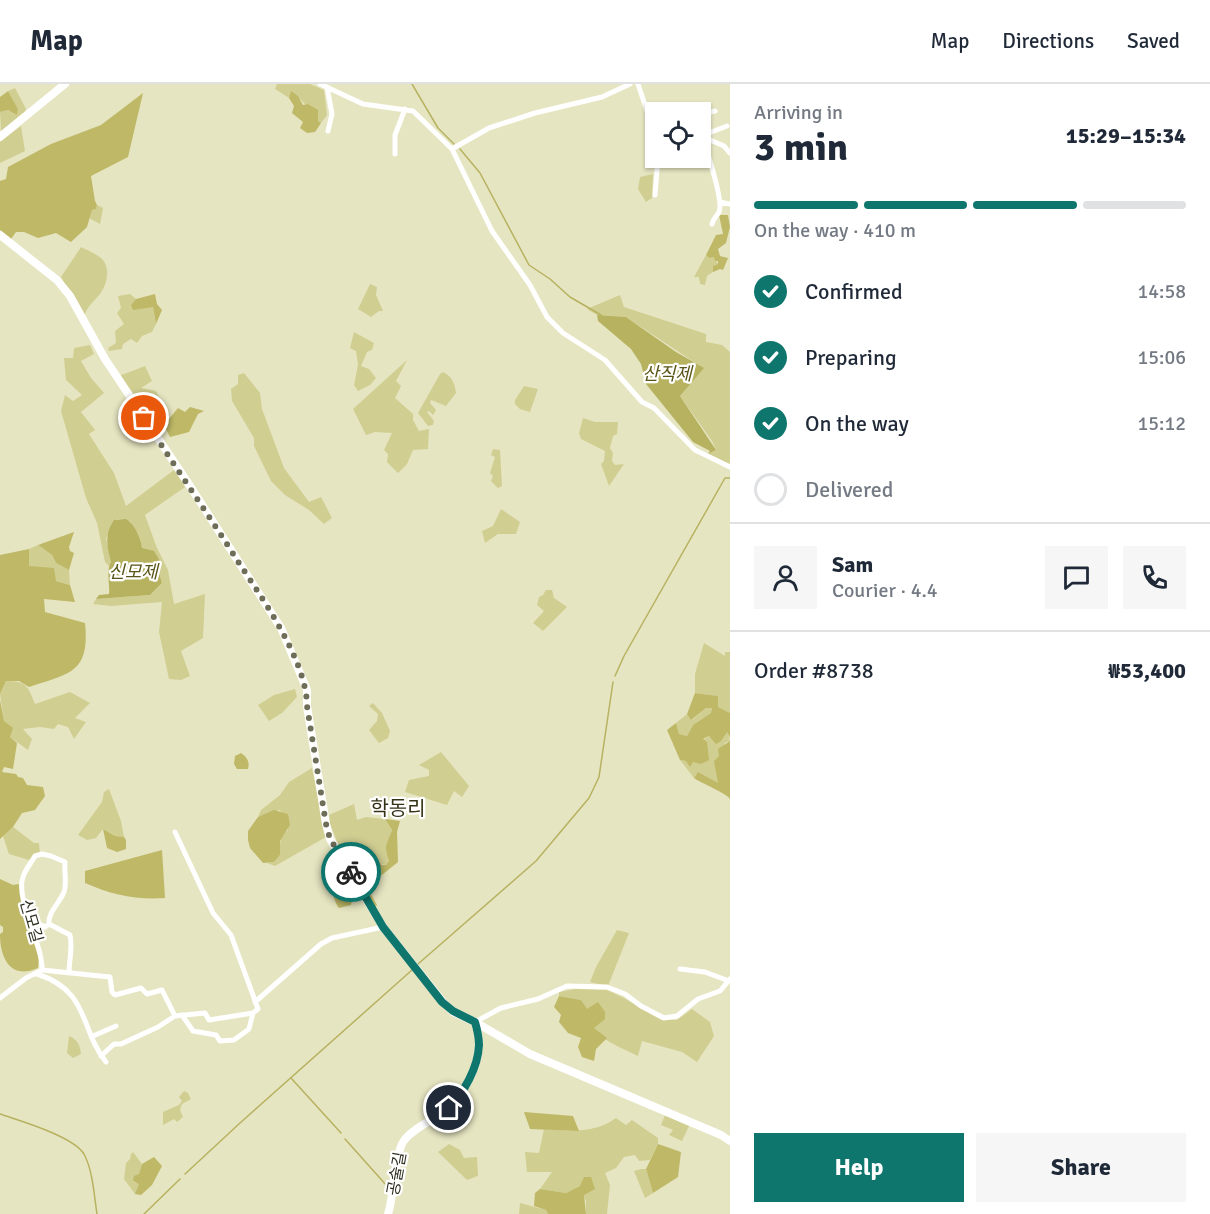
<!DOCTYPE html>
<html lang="en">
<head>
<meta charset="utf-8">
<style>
  :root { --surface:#fff; --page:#f6f6f7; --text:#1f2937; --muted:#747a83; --line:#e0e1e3; --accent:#0f766e }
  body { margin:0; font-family:Signika,"Noto Sans KR",sans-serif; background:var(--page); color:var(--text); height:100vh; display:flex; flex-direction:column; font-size:22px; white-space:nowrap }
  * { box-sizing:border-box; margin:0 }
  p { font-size:20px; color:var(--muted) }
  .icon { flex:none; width:33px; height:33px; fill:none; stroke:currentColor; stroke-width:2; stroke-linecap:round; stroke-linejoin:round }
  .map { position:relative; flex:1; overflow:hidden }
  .details { display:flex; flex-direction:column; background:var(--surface); width:480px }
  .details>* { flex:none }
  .tools { position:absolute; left:645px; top:18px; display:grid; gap:12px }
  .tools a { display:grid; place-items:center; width:66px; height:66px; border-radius:0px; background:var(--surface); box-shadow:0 2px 4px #0004; font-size:30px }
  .pin { position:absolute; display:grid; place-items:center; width:51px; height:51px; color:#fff; margin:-26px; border:3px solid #fff; border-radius:50%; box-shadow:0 2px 6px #0007 }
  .courier { position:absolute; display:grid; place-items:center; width:60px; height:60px; margin:-30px; border:4px solid #0f766e; border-radius:50%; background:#fff; color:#222; box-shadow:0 2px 8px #0007 }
  .headline em { font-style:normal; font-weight:800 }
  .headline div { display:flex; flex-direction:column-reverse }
  .headline { display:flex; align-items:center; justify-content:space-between; height:102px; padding:0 24px }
  h1 { font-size:39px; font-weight:800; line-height:45px }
  .bar { display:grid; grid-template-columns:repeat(4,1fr); gap:9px 6px; align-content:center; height:72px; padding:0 24px }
  .bar i { height:8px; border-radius:4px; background:var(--line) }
  .bar .selected { background:var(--accent) }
  .bar p { grid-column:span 4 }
  .line { display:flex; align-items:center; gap:15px; padding:0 24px; border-top:2px solid var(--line) }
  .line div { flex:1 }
  .round { display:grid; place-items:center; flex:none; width:63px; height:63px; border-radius:0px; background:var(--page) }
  ol { padding:0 24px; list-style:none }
  li { display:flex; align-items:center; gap:18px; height:66px }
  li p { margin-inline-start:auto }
  li .icon { padding:6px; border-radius:50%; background:var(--accent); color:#fff; stroke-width:4 }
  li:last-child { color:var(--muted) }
  li i { width:33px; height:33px; border:3px solid var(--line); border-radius:50% }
  .cta { display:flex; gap:12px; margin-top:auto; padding:12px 24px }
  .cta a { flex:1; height:69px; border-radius:0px; background:var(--accent); color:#fff; font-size:24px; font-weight:800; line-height:69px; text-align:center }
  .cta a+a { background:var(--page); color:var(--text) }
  header { display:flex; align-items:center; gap:36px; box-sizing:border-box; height:84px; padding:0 30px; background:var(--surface); border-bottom:2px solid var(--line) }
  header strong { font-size:28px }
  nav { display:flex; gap:33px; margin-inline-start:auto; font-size:21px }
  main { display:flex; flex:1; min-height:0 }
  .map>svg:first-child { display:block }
  .green { fill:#d1ce92 }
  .forest { fill:#beb867 }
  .water { fill:#b7b260 }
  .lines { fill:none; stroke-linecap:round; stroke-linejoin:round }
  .stream { stroke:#b7b260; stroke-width:1.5 }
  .street { stroke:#fff; stroke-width:5 }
  .secondary { stroke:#fff; stroke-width:8 }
  .done { stroke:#6e6d58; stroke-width:6; stroke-dasharray:0 10.8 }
  .route { stroke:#0f766e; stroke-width:8 }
  .labels { text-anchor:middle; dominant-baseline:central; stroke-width:4.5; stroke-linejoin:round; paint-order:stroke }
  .street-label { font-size:16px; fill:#2d2d1f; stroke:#fff }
  .water-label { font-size:18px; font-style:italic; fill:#5a5518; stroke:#fff }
  .quarter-label { font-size:20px; fill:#353316; stroke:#fff }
</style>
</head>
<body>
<header>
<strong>Map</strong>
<nav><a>Map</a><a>Directions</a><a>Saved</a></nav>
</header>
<main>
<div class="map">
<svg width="730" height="1130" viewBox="0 0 730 1130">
  <rect width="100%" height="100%" fill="#e6e5c1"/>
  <!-- green -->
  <path class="green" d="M277 0H310L324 6 327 31 321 39 318 37V33C309 25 300 13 291 8L289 14 275 5Z
    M15 4 26 25 24 30 1 47 0 28 8 26 17 31 18 25 8 7Z
    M21 42 25 67 0 79V58Z
    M653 90 652 114 646 118 638 105 640 93Z
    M97 121 103 124 100 140 89 134 92 126 96 125Z
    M81 163C87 166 97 170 102 175 111 184 107 201 100 210 93 219 87 222 84 233L61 193Z
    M706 171 709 174 714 173 718 180 713 182V188L707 192 705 201 700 200 699 193H694Z
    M370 200 377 203 376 211 383 227H379L371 233 358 225Z
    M130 210 136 215 131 221 153 223 156 240 152 248 142 252 137 259 131 255 123 260 122 265 109 267 108 264 116 259 115 247 124 240 117 229 121 224 118 212Z
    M620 211 624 223 706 250V258L722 261 730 268V380L708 370 716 366 712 357 680 312 703 284 626 233 597 231 587 225Z
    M354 248 374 259 372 266 367 268 361 282 369 285 376 294 370 301 358 307 354 301 358 281 356 267 350 264Z
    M90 261 94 270 81 277 91 294 104 309 81 328 95 346 89 350 114 389 126 422 174 386 185 403 145 431 157 464 168 486 174 520 205 510 203 554 181 567 190 592 181 596 169 595 159 548 162 518 111 522 93 520 96 515 150 511 162 499 158 486 160 477 142 464 130 437 117 435 106 454 111 478 109 482 105 478 97 439 86 414 61 327 65 311 73 317 82 311 66 296 64 274H73L74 264Z
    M407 276 396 297 401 302 395 314 413 330V336L419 347 429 345 428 365 413 366 407 380 398 389 387 378 388 370 384 366 392 349 375 348 366 351 353 325Z
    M145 282 152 297 141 304 156 307 159 313 155 326H143L119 292Z
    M443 288C452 292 455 300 456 309L446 322 431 316 430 319 436 326 433 331 429 327 427 328 434 337 433 341 428 342 418 329 440 290Z
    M244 289 260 309 262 325 284 384 309 418 321 413 332 434 324 440 309 426 285 411 271 397 254 362V354L232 317 231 305 238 300V291Z
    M524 302 538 305 530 328 520 325 515 320V316Z
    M583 334 595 338H618L617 350 613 352 610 364 613 369 612 377 615 381 624 380 609 402 601 380 604 377 605 367 581 355 579 349Z
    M493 365 500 366 502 402 498 404 491 397 493 392 490 389 495 373 491 371Z
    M501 425 520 438 516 450H498L485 459 482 447 493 442Z
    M38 461 52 471 56 479 69 486 70 501 56 497 29 482V465Z
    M546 506H552L554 514 567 523 543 547 533 539 544 527 537 521 539 513 543 511Z
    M704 559 725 572V568H730V629L718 623 717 612 695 609V590Z
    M6 597C26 597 28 602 35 620L70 608 90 619 75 634 86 638 74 655 68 643 58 640 54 645 40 643 23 645 32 655 28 666 10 653 4 638 0 610Z
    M295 605 297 613 282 629 269 637 258 621 274 611Z
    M373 619 382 629 390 647 388 654 379 659 369 646 377 637 378 630 369 622Z
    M706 624H712L711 629 693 641 687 652 679 650 676 639 687 630 692 636Z
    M727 647 730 657 725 659 719 672 718 700 698 688 694 694 680 676 686 677C701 657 701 653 727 647Z
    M441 668 469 702 462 713 454 707 447 721 405 708 409 696 429 692V686L419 681Z
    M312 684 326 753 275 782 267 779 274 778 280 771C280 760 279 753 288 746L283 729 279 726 258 733 261 726 280 711 289 698Z
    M109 705 121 737 124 753 115 752 103 745 96 754 87 756 78 751 102 718 104 708Z
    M354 720 357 736 366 733 385 735 392 746C387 760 383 761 389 777L386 781 368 777 375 789 364 795 361 792 362 786 342 760 339 762 330 740 329 731Z
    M13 743 34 759H39L40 770H36L29 776 9 770 3 752Z
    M617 846 629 849 608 902 590 898 596 883Z
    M575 905 607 906 624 914 661 936H677L692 925 710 938 714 952 697 978 682 968 642 957 638 972C624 965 600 956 593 943 588 934 586 924 581 916L559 912V908Z
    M69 952C78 956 80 961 81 970L73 974 67 969Z
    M184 1007 188 1009 191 1015 182 1020 180 1026 183 1033 177 1038 174 1035 163 1041V1028L179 1021 182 1017 179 1013Z
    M665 1031 689 1042 682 1057 669 1051 673 1046 661 1041Z
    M616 1034 626 1041 632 1036 658 1054V1060L650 1076 639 1077 635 1071 624 1073 616 1084 605 1089 610 1101 607 1130H586V1117L580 1102 566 1109 540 1105 552 1088H527L525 1068 539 1069 544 1045C569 1047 594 1050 616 1034Z
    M449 1060 460 1066 464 1074 477 1073 478 1092 467 1096 438 1068Z
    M133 1068 142 1080 139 1090 133 1098 140 1099 135 1110 124 1095 126 1079 130 1075 131 1070Z
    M641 1085H646L653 1109 645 1114 634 1087Z
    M520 1119 546 1126 548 1130H519Z"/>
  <!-- forest -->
  <path class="forest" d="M8 7 18 25 17 31 8 26 0 28V13Z
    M291 7 298 12 303 21 308 20 318 26V37L321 39 315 48 307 49 300 44 303 38 292 29 294 22 289 14Z
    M143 9 128 73 91 92 95 117 97 121 96 125 92 126 87 143 71 158 56 149 38 154 24 148H16L11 155 0 146V97L6 95 8 83 51 60 101 41Z
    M719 131H728L730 143 726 159 718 165 720 172 728 174 723 186 720 185 713 188V182L718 180V177H715L714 173 709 174 706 171 716 151 723 150Z
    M155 210 157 220 162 226 156 240 153 223 133 226 131 221 136 215Z
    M190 323 204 327 198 330 189 348 170 353 164 341 178 324 185 328Z
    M74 448 69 463 70 467 74 469 69 486 56 479 52 471 38 461Z
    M29 465V482L54 484 56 497 70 501 75 518 44 515 45 528 85 539C90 589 70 589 29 603L19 597H6L0 610V471Z
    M695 609 718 612V623L730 629V654L727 648 721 657 716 660 709 652 703 655 707 658 709 676 701 680 693 678 690 683 686 677 680 676 667 646 676 639 679 650 687 652 693 641 711 629 712 624H706L691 636 687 630Z
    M0 616 4 637 13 644 10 653 17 659 13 685 4 683 2 688 16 690 18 693 23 694 27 701 43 703 45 712 35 726 22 729 13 743 0 755Z
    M730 657V715C726 709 703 700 694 694L698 688 718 699 714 677 719 672 718 665Z
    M241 669C247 673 250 678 248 685H237L234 680 235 672Z
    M274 726 288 730 290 741 280 757V771L274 778 263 779 250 764 248 756V747L258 733Z
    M385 735 400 737 397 748 398 778 367 803 377 821 375 824 339 762 343 759 362 786 361 792 364 795 375 789 358 766 359 763H363L373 771 374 779 378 777 382 781H386L389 777C383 761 387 760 392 746Z
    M103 745 115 752 124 753 126 756V765L117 768 107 764Z
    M162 766 165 814C136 816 112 811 85 799V787Z
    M334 769 352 799 354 806 351 821 339 824C330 813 329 782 334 769Z
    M0 795 13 801 19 800 30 848 39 874 38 884C11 896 0 875 0 850L3 848V843L0 841Z
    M559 912 581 916 587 925 598 918 605 928V935L594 944 607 954 596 965 594 977 582 973 578 963 581 954 568 949 559 938 561 931 554 923Z
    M524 1028 573 1032 579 1047 530 1045Z
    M658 1060 681 1068 678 1093 653 1109 646 1085Z
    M154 1073 162 1082 152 1101 141 1111 135 1110 139 1100 133 1097 134 1092 139 1090 142 1080Z
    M584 1093H591L595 1105 584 1111 586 1130H548L546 1126 534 1122 535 1109 540 1105 566 1109 580 1102Z"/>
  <!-- water -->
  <path class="water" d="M597 231 626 233 676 268 704 284 680 312 716 366 708 370 710 367 693 358 646 300 641 280 631 265 598 237Z
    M126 435C134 439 141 455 142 464L154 467 160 477 158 486 162 499 150 511 96 515 99 511 109 510C110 500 106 486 111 478 107 462 104 451 114 436Z"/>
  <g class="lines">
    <!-- stream -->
    <path class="stream" d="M412 0 438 44 454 60
      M460 65 480 89 529 181 550 195 570 213 601 231
      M615 592 624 572 725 394H730
      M418 880 536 777 589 714 599 693 613 598
      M291 994 341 1049
      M0 1030C20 1037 73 1052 84 1070 93 1087 94 1111 97 1130
      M345 1055 387 1102
      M185 1090 240 1039 412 886
      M144 1130 180 1095"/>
    <!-- street -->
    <path class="street" d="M320 0 363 20 413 27 452 65 489 44 535 29 602 13 630 0
      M638 0 647 27 656 37
      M327 3 332 30 328 47
      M700 30 715 27
      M654 36 656 46
      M701 52 724 62 730 69
      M452 65 492 147 530 201 547 233 563 249 605 276 642 318 654 324 695 366 730 383
      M395 70V51L405 25
      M655 111 658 74
      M720 118 730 120
      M712 140C713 135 717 132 719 128 724 117 706 63 701 52L727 42
      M31 841 39 840 45 843 49 840
      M680 885 705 888 729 897
      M42 886C43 860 15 815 23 793 25 786 31 779 35 772L42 770 51 772 65 778C64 787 67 799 64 808 59 820 48 828 49 840L70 851C73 864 69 876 69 889
      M37 890C90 907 79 944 106 978
      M0 914 26 894 42 886 110 893 112 908 115 911 141 904 147 910 162 906 175 932 205 929 209 936 253 929 258 925 231 851 213 829 175 748
      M255 918 321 860 332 854 383 843
      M182 931 193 947 216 951 220 957 234 956 249 945 253 929
      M475 938 501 924 538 915 567 902 607 903 625 910 641 922 664 934 677 932 698 915 720 907 730 895
      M93 952 116 942
      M101 972 114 960H121L158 943 175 932"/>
    <!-- secondary -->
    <path class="secondary" d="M0 53 65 0
      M0 151 57 196 70 212 105 275 190 402 281 544 307 606V622L326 740 330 755 383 843 443 918 453 928 475 938 530 970 721 1051 730 1057
      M388 1130C394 1112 395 1071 403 1058 410 1047 425 1040 436 1033 459 1017 478 990 479 960 479 953 477 945 475 938"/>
  </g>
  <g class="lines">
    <!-- done -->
    <path class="done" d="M144 334C174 382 207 428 237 476 262 514 307 577 307 622L326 740 330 755 351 788"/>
    <!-- route -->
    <path class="route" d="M351 788 383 843 442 918 453 927 475 938C477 945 479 953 479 961 478 984 464 1008 449 1024"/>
  </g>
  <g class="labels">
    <!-- street labels -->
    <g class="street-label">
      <text transform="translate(31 837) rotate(74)">신모길</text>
      <text transform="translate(397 1090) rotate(-80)">공술길</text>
    </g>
    <!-- water labels -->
    <g class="water-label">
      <text x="667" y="290">산직제</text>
      <text x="133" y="488">신모제</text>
    </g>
    <!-- quarter labels -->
    <g class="quarter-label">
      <text x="398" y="724">학동리</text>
    </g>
  </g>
</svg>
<div class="tools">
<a><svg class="icon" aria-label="locate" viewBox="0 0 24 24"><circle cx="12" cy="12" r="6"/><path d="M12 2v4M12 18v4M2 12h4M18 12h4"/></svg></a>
</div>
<div class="pin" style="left:144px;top:334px;background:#ea580c"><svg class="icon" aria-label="bag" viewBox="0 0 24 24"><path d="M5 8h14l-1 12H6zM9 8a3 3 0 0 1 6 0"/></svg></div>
<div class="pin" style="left:449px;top:1024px;background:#1f2937"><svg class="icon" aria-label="home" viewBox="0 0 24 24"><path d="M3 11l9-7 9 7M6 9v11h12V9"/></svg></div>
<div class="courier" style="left:351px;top:788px"><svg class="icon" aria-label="bike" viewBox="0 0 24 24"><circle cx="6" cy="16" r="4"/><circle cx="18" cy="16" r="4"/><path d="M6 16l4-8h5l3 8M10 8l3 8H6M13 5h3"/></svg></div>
</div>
<section class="details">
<div class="headline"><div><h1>3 min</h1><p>Arriving in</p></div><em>15:29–15:34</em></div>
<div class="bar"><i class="selected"></i><i class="selected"></i><i class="selected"></i><i></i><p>On the way · 410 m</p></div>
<ol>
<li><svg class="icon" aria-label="check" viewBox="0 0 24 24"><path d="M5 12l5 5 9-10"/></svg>Confirmed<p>14:58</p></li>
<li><svg class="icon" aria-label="check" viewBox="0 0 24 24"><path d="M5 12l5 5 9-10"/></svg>Preparing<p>15:06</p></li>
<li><svg class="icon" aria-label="check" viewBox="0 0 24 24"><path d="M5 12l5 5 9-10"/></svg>On the way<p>15:12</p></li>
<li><i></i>Delivered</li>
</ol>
<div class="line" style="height:108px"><a class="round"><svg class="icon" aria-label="person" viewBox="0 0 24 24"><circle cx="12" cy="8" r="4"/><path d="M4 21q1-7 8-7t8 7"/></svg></a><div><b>Sam</b><p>Courier · 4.4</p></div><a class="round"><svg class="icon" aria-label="chat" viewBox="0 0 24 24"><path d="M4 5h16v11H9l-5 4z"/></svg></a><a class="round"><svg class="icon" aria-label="phone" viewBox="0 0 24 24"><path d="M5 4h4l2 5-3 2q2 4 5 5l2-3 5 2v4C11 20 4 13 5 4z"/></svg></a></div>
<div class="line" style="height:78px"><div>Order #8738</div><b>₩53,400</b></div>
<div class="cta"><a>Help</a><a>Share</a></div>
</section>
</main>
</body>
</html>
